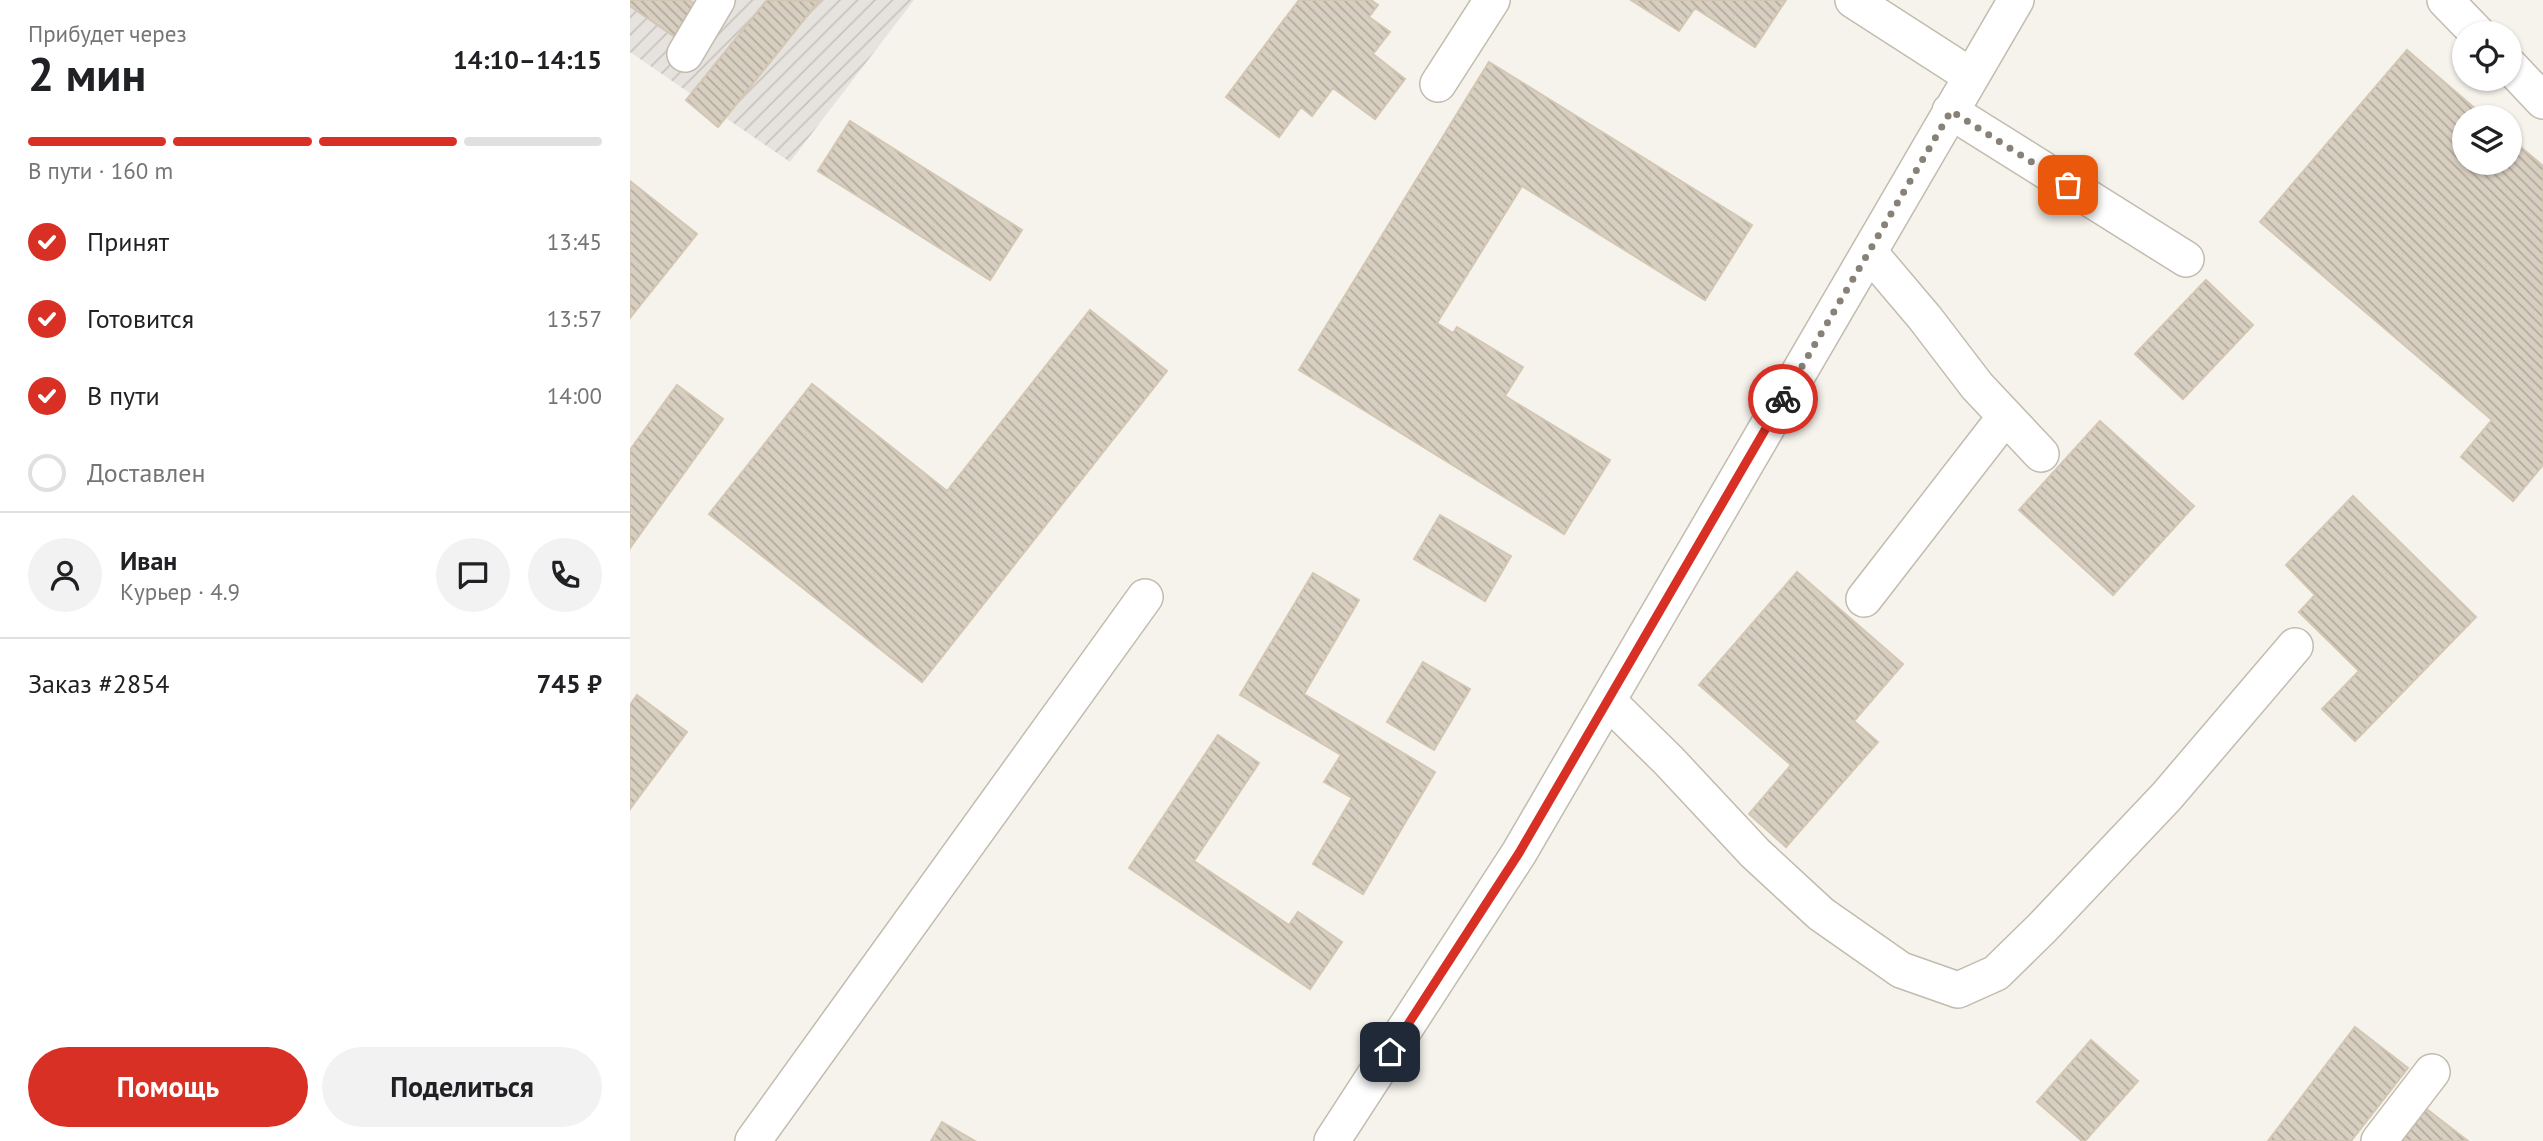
<!DOCTYPE html>
<html lang="ru">
<head>
<meta charset="utf-8">
<style>
  :root { --surface:#fff; --page:#f2f2f2; --text:#202124; --muted:#757577; --line:#e0e0e0; --accent:#d93025 }
  body { margin:0; font-family:"PT Sans",sans-serif; background:var(--page); color:var(--text); height:100vh; display:flex; flex-direction:column; font-size:26px; white-space:nowrap }
  * { box-sizing:border-box; margin:0 }
  p { font-size:23px; color:var(--muted) }
  .icon { flex:none; width:38px; height:38px; fill:none; stroke:currentColor; stroke-width:2; stroke-linecap:round; stroke-linejoin:round }
  .map { position:relative; flex:1; overflow:hidden }
  .side { display:flex; flex-direction:column; background:var(--surface); width:630px }
  .side>* { flex:none }
  .tools { position:absolute; left:1822px; top:21px; display:grid; gap:14px }
  .tools a { display:grid; place-items:center; width:70px; height:70px; border-radius:50%; background:var(--surface); box-shadow:0 2px 5px #0004; font-size:35px }
  .pin { position:absolute; display:grid; place-items:center; width:60px; height:60px; color:#fff; margin:-30px; border-radius:14px; box-shadow:0 4px 10px #0006 }
  .courier { position:absolute; display:grid; place-items:center; width:70px; height:70px; margin:-35px; border:5px solid #d93025; border-radius:50%; background:#fff; color:#222; box-shadow:0 2px 9px #0007 }
  .headline em { font-style:normal; font-weight:800 }
  .headline div { display:flex; flex-direction:column-reverse }
  .headline { display:flex; align-items:center; justify-content:space-between; height:119px; padding:0 28px }
  h1 { font-size:46px; font-weight:800; line-height:52px }
  .bar { display:grid; grid-template-columns:repeat(4,1fr); gap:10px 7px; align-content:center; height:84px; padding:0 28px }
  .bar i { height:9px; border-radius:5px; background:var(--line) }
  .bar .selected { background:var(--accent) }
  .bar p { grid-column:span 4 }
  .line { display:flex; align-items:center; gap:18px; padding:0 28px; border-top:2px solid var(--line) }
  .line div { flex:1 }
  .round { display:grid; place-items:center; flex:none; width:74px; height:74px; border-radius:37px; background:var(--page) }
  ol { padding:0 28px; list-style:none }
  li { display:flex; align-items:center; gap:21px; height:77px }
  li p { margin-inline-start:auto }
  li .icon { padding:7px; border-radius:50%; background:var(--accent); color:#fff; stroke-width:4 }
  li:last-child { color:var(--muted) }
  li i { width:38px; height:38px; border:4px solid var(--line); border-radius:50% }
  .button { display:flex; gap:14px; margin-top:auto; padding:14px 28px }
  .button a { flex:1; height:80px; border-radius:42px; background:var(--accent); color:#fff; font-size:28px; font-weight:800; line-height:80px; text-align:center }
  .button a+a { background:var(--page); color:var(--text) }
  main { display:flex; flex:1; min-height:0 }
  .map>svg:first-child { display:block }
  .industrial { fill:url(#industrial-furrows) }
  .building { fill:url(#building-back-hatch); stroke:#d3c7b4; stroke-width:2 }
  .lines { fill:none; stroke-linecap:round; stroke-linejoin:round }
  .minor-casing { stroke:#c2bbae; stroke-width:38 }
  .minor { stroke:#fff; stroke-width:35 }
  .done { stroke:#878178; stroke-width:7; stroke-dasharray:0 12.6 }
  .route { stroke:#d93025; stroke-width:9 }
</style>
</head>
<body>
<main>
<section class="side">
<div class="headline"><div><h1>2 мин</h1><p>Прибудет через</p></div><em>14:10–14:15</em></div>
<div class="bar"><i class="selected"></i><i class="selected"></i><i class="selected"></i><i></i><p>В пути · 160 m</p></div>
<ol>
<li><svg class="icon" aria-label="check" viewBox="0 0 24 24"><path d="M5 12l5 5 9-10"/></svg>Принят<p>13:45</p></li>
<li><svg class="icon" aria-label="check" viewBox="0 0 24 24"><path d="M5 12l5 5 9-10"/></svg>Готовится<p>13:57</p></li>
<li><svg class="icon" aria-label="check" viewBox="0 0 24 24"><path d="M5 12l5 5 9-10"/></svg>В пути<p>14:00</p></li>
<li><i></i>Доставлен</li>
</ol>
<div class="line" style="height:126px"><a class="round"><svg class="icon" aria-label="person" viewBox="0 0 24 24"><circle cx="12" cy="8" r="4"/><path d="M4 21q1-7 8-7t8 7"/></svg></a><div><b>Иван</b><p>Курьер · 4.9</p></div><a class="round"><svg class="icon" aria-label="chat" viewBox="0 0 24 24"><path d="M4 5h16v11H9l-5 4z"/></svg></a><a class="round"><svg class="icon" aria-label="phone" viewBox="0 0 24 24"><path d="M5 4h4l2 5-3 2q2 4 5 5l2-3 5 2v4C11 20 4 13 5 4z"/></svg></a></div>
<div class="line" style="height:91px"><div>Заказ #2854</div><b>745 ₽</b></div>
<div class="button"><a>Помощь</a><a>Поделиться</a></div>
</section>
<div class="map">
<svg width="1913" height="1141" viewBox="0 0 1913 1141">
  <defs>
    <pattern id="industrial-furrows" width="10" height="10" patternUnits="userSpaceOnUse" patternTransform="scale(1.75)"><rect width="10" height="10" fill="#e6e2dd"/><path d="M-1 1l2-2M0 10L10 0M9 11l2-2" fill="none" stroke="#c7c3be"/></pattern>
    <pattern id="building-back-hatch" width="6" height="6" patternUnits="userSpaceOnUse" patternTransform="scale(1.75)"><rect width="6" height="6" fill="#d8cfc1"/><path d="M-1 5l2 2M0 0l6 6M5-1l2 2" fill="none" stroke="#b1aa9e"/></pattern>
  </defs>
  <rect width="100%" height="100%" fill="#f6f3ec"/>
  <!-- industrial -->
  <path class="industrial" d="M0 0H284L160 162 0 52Z"/>
  <!-- building -->
  <path class="building" d="M0 0H59L67 6 45 37 0 6Z
    M137 0 189 1 88 127 56 100Z
    M669 0H741L748 5 739 17 760 32 743 54 775 79 745 119 703 88 682 116 671 107 649 137 596 97Z
    M1001 0H1156L1125 47 1065 8 1049 31Z
    M1777 50 1855 117H1834V163H1880V138L1913 166V465L1883 501 1831 457 1862 420 1630 222Z
    M859 62 1122 225 1075 300 892 186 807 323 823 333 827 327 893 367 875 396 980 460 934 534 669 370Z
    M220 121 392 230 360 280 188 171Z
    M0 181 67 234 0 318Z
    M1576 280 1623 325 1553 399 1505 354Z
    M460 310 537 371 292 682 79 514 182 384 317 491Z
    M47 385 93 419 0 548V450Z
    M1470 421 1564 506 1483 595 1389 510Z
    M1723 496 1846 617 1725 741 1692 709 1729 671 1669 612 1685 595 1656 565Z
    M810 515 881 556 855 601 784 559Z
    M1167 572 1273 664 1224 721 1248 742 1156 847 1119 814 1161 765 1069 685Z
    M683 573 729 600 674 694 805 772 733 894 683 864 722 798 694 782 711 755 610 695Z
    M793 662 840 689 804 750 757 722Z
    M7 695 57 732 0 809V705Z
    M588 735 629 763 564 861 659 925 668 912 712 942 680 989 499 868Z
    M1725 1027 1778 1068 1721 1141H1638Z
    M1461 1040 1508 1081 1455 1141H1452L1407 1102Z
    M1794 1107 1838 1141H1767Z
    M312 1122 345 1141H301Z"/>
  <g class="lines">
    <!-- minor casing -->
    <g class="minor-casing">
      <path id="minor" d="M1223 0 1341 76
        M1815 0 1847 33
        M55 54 87 0
        M1880 66 1913 101
        M808 84 862 0
        M1320 111 1556 259
        M1239 252 1295 318 1347 386 1411 454
        M1234 599 1375 417
        M978 701 1039 761 1125 853 1191 914 1271 970 1328 990 1366 973 1413 927 1537 796 1665 646
        M123 1141 515 597
        M702 1141 889 853 1386 0
        M1749 1141 1802 1072"/>
    </g>
    <!-- minor -->
    <use href="#minor" class="minor"/>
  </g>
  <g class="lines">
    <!-- done -->
    <path class="done" d="M1153 399 1321 111 1438 185"/>
    <!-- route -->
    <path class="route" d="M760 1052 889 853 1153 399"/>
  </g>
</svg>
<div class="tools">
<a><svg class="icon" aria-label="locate" viewBox="0 0 24 24"><circle cx="12" cy="12" r="6"/><path d="M12 2v4M12 18v4M2 12h4M18 12h4"/></svg></a>
<a><svg class="icon" aria-label="layers" viewBox="0 0 24 24"><path d="M12 4l9 5-9 5-9-5zM3 14l9 5 9-5"/></svg></a>
</div>
<div class="pin" style="left:1438px;top:185px;background:#ea580c"><svg class="icon" aria-label="bag" viewBox="0 0 24 24"><path d="M5 8h14l-1 12H6zM9 8a3 3 0 0 1 6 0"/></svg></div>
<div class="pin" style="left:760px;top:1052px;background:#1f2937"><svg class="icon" aria-label="home" viewBox="0 0 24 24"><path d="M3 11l9-7 9 7M6 9v11h12V9"/></svg></div>
<div class="courier" style="left:1153px;top:399px"><svg class="icon" aria-label="bike" viewBox="0 0 24 24"><circle cx="6" cy="16" r="4"/><circle cx="18" cy="16" r="4"/><path d="M6 16l4-8h5l3 8M10 8l3 8H6M13 5h3"/></svg></div>
</div>
</main>
</body>
</html>
